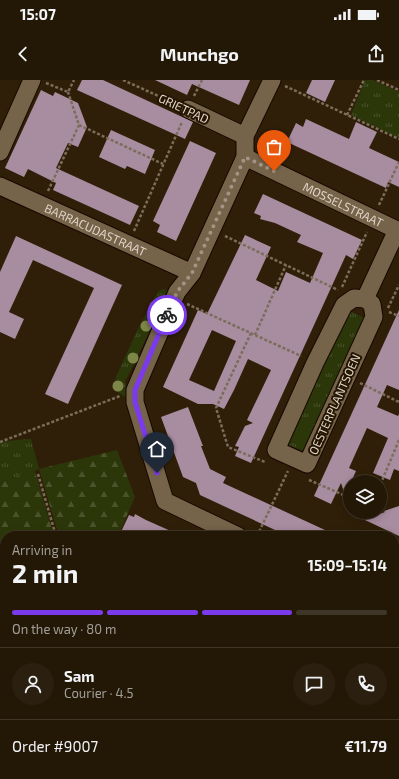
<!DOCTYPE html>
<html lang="en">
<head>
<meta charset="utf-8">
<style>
  :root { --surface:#231706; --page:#2b2010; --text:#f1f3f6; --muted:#a39f9b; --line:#403628; --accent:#7c3aed }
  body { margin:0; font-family:"Exo 2",sans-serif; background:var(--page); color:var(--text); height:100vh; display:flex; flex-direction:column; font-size:15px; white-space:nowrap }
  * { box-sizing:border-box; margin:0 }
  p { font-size:13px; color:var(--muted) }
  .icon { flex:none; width:22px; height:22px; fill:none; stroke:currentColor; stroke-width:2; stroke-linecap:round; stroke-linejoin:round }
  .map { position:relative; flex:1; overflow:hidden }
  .panel { position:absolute; left:0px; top:451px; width:399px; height:248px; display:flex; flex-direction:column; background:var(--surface); border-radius:16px 16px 0 0; box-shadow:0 2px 10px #0003,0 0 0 1px var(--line) }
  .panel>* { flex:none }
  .fabs { position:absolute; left:343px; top:395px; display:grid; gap:8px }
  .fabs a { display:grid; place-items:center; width:44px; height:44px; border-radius:50%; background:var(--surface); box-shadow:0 2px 10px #0003,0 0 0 1px var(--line); font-size:20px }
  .pin { position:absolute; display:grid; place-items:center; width:34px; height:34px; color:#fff; margin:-41px -17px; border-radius:50% 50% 50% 0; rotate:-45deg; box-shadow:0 0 4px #0007 }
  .pin .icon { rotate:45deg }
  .courier { position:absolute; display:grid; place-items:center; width:40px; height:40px; margin:-20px; border:3px solid #7c3aed; border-radius:50%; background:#fff; color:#222; box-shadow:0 1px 5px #0007 }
  .headline em { font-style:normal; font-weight:700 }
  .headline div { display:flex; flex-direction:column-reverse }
  .headline { display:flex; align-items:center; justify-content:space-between; height:68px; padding:0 12px }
  h1 { font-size:26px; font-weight:700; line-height:30px }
  .bar { display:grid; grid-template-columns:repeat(4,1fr); gap:6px 4px; align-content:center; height:48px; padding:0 12px }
  .bar i { height:5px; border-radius:3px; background:var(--line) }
  .bar .current { background:var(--accent) }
  .bar p { grid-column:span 4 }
  .line { display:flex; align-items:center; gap:10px; padding:0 12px; border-top:1px solid var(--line) }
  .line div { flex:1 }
  .round { display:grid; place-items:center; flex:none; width:42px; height:42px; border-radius:21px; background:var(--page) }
  .status { display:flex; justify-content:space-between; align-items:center; height:28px; padding:0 20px; background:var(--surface); direction:ltr }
  .status svg { height:11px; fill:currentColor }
  header { display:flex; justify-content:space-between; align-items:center; height:52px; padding:0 12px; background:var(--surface); font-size:18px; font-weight:700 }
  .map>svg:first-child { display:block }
  .grass { fill:url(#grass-tufts) }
  .forest { fill:url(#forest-firs) }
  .park { fill:#2c3709 }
  .water { fill:#00171f }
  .building { fill:#a88ca0; fill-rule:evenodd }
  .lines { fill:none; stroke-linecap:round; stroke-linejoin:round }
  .minor-casing { stroke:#170800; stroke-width:19 }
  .path { stroke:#7b6d5a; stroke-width:2.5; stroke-dasharray:3 2; stroke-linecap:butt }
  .minor { stroke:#75634a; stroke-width:17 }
  .tree { fill:#7e8548 }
  .done { stroke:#a29585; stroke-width:4; stroke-dasharray:0 7.2 }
  .route { stroke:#7c3aed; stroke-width:5 }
  .labels { text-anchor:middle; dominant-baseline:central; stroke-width:4; stroke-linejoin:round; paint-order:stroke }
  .street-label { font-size:12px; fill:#e0d5c8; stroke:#251601 }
</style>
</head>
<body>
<div class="status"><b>15:07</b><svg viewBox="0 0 49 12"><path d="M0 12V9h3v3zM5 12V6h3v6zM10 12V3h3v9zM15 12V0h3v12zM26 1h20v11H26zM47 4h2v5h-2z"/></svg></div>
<header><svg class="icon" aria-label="back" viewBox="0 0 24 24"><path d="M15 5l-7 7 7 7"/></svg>Munchgo<svg class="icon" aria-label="share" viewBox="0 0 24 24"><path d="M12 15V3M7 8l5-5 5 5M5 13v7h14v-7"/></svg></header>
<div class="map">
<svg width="399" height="699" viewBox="0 0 399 699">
  <defs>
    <pattern id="grass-tufts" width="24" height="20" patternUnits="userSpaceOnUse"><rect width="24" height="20" fill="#2c3709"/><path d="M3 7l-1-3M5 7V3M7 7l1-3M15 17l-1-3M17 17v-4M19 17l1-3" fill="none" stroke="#4a532b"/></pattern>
    <pattern id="forest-firs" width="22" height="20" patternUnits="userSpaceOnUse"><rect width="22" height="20" fill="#2c3709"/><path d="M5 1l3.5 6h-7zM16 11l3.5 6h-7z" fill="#4a532b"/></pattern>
  </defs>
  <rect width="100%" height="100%" fill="#2f1f08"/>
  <!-- grass -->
  <path class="grass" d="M365 0H373L399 12V58L351 35Z
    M164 209 174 214 166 219 163 223 125 302 126 311 125 317 112 308 116 297 136 253 154 218 159 211Z
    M349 231 367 239 307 373 285 363Z
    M25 359H31L39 389 35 391 8 399 0 403V362Z
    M399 488V539L394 534V502L395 501 394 498V489Z
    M0 575 5 577V598L0 595Z
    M399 593V621L394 626V598Z
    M238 694H301L307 699H248Z"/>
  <!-- forest -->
  <path class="forest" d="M117 370 135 417 118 456H59L39 389Z
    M35 391 54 456H5V550L0 548V403L8 399Z
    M394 542 399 546V585L394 591Z
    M399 632V699H323L325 694H394V635Z"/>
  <!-- park -->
  <path class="park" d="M300 342 313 349 305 367 291 361Z
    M0 674 5 676V694H50L63 699H0Z"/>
  <!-- water -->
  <path class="water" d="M0 595 5 598V674L0 672Z
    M57 694H238L248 699H69Z"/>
  <!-- building -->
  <path class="building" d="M82 0H103L193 42 185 59 77 10Z
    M155 0H250L239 25 192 4 187 15Z
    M312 0H335L325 22 306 13Z
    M41 10 53 16 55 12 78 23 87 47 78 67 68 63 56 88 139 126 130 145 53 110 56 103 28 89 24 97 5 88Z
    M306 39 349 59 356 42 377 52 369 68 399 82V107L388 102 386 108 287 62 296 43 303 47Z
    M111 50 155 70 145 94 127 86 125 89 99 77Z
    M190 61 216 73 176 161 157 152 160 145 153 141Z
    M263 114 362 160 353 179 346 175 251 383 235 376 239 367 235 366 245 346 253 343 247 340 271 290 248 279 234 310 224 329 213 324H198L163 307 198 230 207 234 245 155 271 167 256 200 278 211 286 192 310 203 323 173 297 162 301 155 275 143 260 139 261 136 254 133ZM212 250 236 261 214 311 189 300Z
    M16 156 122 205 68 324 45 314 94 208 33 180 9 232 24 239 15 259 0 252V192Z
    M399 230V310L387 305 377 327 398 336 399 334V391L394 389 390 400 373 393 388 358 367 348 349 388 356 391 351 402H350V404L345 415 341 403 331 424 314 416Z
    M188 327 203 366H201L210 389 226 397 223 403 338 456H288L200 415 196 403 183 397 161 337Z
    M399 426V456L365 440 385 432 384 431Z
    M135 434 146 440 182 456H119L129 435 134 437Z"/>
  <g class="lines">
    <!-- minor casing -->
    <g class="minor-casing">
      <g id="minor">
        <path d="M188 29 245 56"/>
        <path d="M0 72 32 0"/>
        <path id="s1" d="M245 77 399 151"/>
        <path id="s2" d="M0 106 192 193"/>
        <path d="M354 218 365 219 372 224 374 237 307 384 276 370 315 283 344 225Z"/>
        <path d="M365 219 397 150"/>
        <path d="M238 456 165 421 135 322V310L177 212 192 193 245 77V56L272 0"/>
        <path d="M394 482 399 480"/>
      </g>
    </g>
    <!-- path -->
    <path class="path" d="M123 0 174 23
      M377 0 399 10
      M46 3 68 12 74 0
      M285 6 399 59
      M194 16 202 0
      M347 35 364 0
      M79 45 163 84
      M48 111 79 45 68 12
      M379 125 399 82
      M134 151 182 42
      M225 156 338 210
      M342 207 367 152
      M187 224 301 276
      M388 228 399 205
      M389 232 399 236
      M251 253 216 328 228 367 265 382
      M255 255 286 185
      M360 303 399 322
      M0 362 120 316
      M38 394 56 456
      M309 400 348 417 350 416
      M380 404 381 403 399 360
      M257 456 288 391
      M394 538 399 542
      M0 555 5 557
      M0 572 5 574
      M394 595 399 590
      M394 630 399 626
      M66 694 79 699
      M307 694 312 699
      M319 699 321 694"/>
    <!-- minor -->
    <use href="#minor" class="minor"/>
  </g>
  <!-- trees -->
  <g class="tree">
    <circle cx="155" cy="226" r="5.5"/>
    <circle cx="146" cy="246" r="5.5"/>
    <circle cx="133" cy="278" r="5.5"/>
    <circle cx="118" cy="306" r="5.5"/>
  </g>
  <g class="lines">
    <!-- done -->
    <path class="done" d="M167 235 177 212 192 193 245 77 274 91"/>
    <!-- route -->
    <path class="route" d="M157 393 135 322V310L167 235"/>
  </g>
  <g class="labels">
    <!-- street labels -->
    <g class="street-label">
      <text transform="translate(184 28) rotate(25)">GRIETPAD</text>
      <text stroke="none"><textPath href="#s1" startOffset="109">MOSSELSTRAAT</textPath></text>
      <text stroke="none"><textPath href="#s2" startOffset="105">BARRACUDASTRAAT</textPath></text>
      <text transform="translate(334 324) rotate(-66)">OESTERPLANTSOEN</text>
    </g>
  </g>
</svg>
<div class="fabs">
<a><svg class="icon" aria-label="layers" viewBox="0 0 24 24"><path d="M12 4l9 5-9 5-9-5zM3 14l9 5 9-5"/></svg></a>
</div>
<div class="pin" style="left:274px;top:91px;background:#ea580c"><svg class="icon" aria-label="bag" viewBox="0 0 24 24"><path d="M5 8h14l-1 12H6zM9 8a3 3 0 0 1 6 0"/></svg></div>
<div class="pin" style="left:157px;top:393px;background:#1f2937"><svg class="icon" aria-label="home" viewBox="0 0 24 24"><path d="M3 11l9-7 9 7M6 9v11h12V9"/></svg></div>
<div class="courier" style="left:167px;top:235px"><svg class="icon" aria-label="bike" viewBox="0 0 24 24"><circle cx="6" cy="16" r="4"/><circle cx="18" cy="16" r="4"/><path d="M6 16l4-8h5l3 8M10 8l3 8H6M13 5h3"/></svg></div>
<section class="panel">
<div class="headline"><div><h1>2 min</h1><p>Arriving in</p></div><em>15:09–15:14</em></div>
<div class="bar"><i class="current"></i><i class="current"></i><i class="current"></i><i></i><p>On the way · 80 m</p></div>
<div class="line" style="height:72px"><a class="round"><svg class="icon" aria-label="person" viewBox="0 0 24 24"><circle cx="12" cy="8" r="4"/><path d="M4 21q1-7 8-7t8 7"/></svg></a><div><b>Sam</b><p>Courier · 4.5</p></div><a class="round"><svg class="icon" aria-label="chat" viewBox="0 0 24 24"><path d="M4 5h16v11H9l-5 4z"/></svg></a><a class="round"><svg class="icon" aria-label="phone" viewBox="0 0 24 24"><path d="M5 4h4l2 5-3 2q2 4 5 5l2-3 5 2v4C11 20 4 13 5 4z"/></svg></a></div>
<div class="line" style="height:52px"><div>Order #9007</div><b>€11.79</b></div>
</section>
</div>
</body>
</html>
